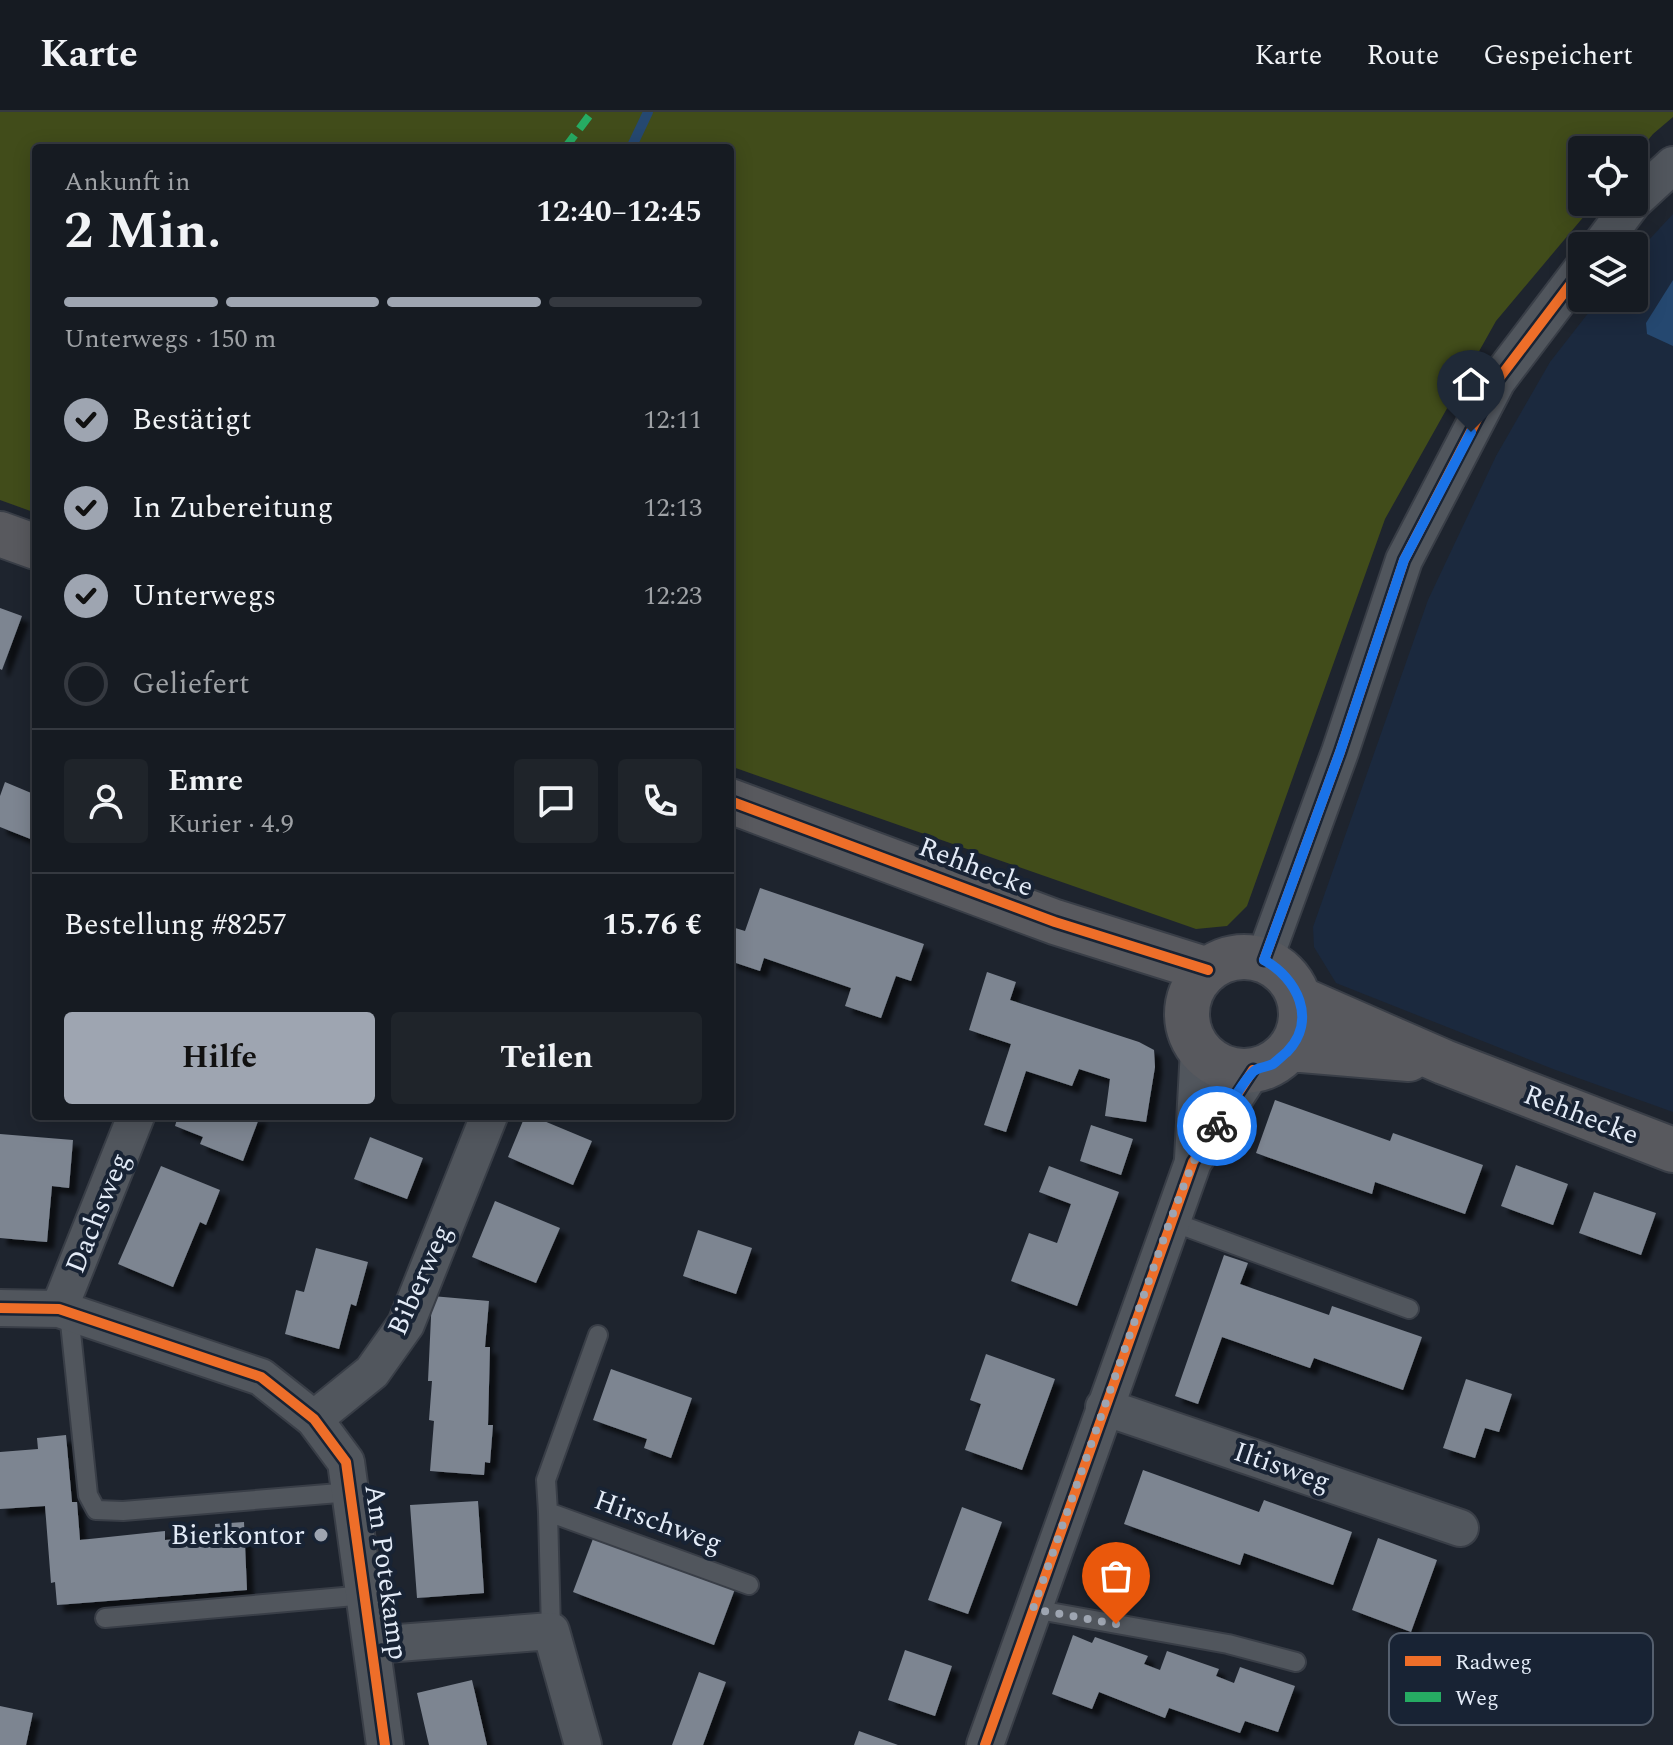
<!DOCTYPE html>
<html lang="de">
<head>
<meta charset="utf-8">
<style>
  :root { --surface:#161b22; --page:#1f242a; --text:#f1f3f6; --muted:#9ea1a5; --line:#353940; --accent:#9ea5b1 }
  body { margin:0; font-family:Spectral,serif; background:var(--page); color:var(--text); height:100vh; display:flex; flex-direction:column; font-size:30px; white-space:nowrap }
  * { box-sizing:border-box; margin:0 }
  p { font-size:26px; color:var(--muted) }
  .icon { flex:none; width:44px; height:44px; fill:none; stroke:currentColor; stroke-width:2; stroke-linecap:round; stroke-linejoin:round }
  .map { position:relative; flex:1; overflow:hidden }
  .sheet { position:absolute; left:32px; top:32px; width:702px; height:976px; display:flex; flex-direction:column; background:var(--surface); border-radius:8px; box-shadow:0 4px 20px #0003,0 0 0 2px var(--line) }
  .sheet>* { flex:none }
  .controls { position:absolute; left:1568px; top:24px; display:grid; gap:16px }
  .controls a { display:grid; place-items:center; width:80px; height:80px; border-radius:8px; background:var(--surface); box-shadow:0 4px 20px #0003,0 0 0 2px var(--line); font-size:40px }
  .pin { position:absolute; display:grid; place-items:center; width:68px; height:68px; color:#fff; margin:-82px -34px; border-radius:50% 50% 50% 0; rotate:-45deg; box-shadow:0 0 8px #0007 }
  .pin .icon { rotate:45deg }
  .courier { position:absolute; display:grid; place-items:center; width:80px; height:80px; margin:-40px; border:6px solid #1a73e8; border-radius:50%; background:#fff; color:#222; box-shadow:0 2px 10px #0007 }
  .summary em { font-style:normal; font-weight:700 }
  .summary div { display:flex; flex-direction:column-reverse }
  .summary { display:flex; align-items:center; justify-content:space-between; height:136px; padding:0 32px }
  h1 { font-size:52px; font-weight:700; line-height:60px }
  .bar { display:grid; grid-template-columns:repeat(4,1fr); gap:12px 8px; align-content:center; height:96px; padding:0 32px }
  .bar i { height:10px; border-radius:6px; background:var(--line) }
  .bar .current { background:var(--accent) }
  .bar p { grid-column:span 4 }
  .line { display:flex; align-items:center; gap:20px; padding:0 32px; border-top:2px solid var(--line) }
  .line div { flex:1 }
  .round { display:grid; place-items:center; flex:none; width:84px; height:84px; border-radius:8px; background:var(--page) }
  ol { padding:0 32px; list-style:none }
  li { display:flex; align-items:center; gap:24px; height:88px }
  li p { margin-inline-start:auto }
  li .icon { padding:8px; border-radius:50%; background:var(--accent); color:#111; stroke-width:4 }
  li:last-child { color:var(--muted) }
  li i { width:44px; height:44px; border:4px solid var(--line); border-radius:50% }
  .cta { display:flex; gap:16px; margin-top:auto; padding:16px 32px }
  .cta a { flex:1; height:92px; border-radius:8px; background:var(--accent); color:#111; font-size:32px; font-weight:700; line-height:92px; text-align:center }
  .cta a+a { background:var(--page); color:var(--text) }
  header { display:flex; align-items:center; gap:48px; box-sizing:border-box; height:112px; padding:0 40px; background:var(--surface); border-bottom:2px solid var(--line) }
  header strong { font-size:38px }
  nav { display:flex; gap:44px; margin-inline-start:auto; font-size:28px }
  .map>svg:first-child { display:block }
  .built { fill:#1b293e }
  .forest { fill:#414c1a }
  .water { fill:#254870 }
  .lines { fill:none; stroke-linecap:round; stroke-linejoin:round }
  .stream { stroke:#254870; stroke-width:10 }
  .building { fill:#7d8591; filter:url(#shadow) }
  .lane-casing { stroke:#393e47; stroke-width:22 }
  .street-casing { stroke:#393e47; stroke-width:40 }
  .secondary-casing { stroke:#393e47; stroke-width:48 }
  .lane { stroke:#51565d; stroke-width:18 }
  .street { stroke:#51565d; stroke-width:36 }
  .secondary { stroke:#58595e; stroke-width:44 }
  .quiet { stroke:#26ab63; stroke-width:8; stroke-dasharray:16 8; stroke-linecap:butt }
  .cycleway-casing { stroke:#182334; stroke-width:15 }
  .cycleway { stroke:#ee6e29; stroke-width:10 }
  .done { stroke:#9ea5b1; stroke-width:8; stroke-dasharray:0 14.4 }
  .route { stroke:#1a73e8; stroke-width:10 }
  .poi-dot { fill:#9ea5b1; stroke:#182334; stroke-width:3 }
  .labels { text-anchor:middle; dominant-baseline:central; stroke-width:8; stroke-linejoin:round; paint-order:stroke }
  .street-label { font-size:28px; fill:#e3ebf7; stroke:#182334 }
  .poi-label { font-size:28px; fill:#e3ebf7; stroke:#182334; text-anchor:end }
  .key { fill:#182334; stroke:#555f6e; stroke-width:2 }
  .key-label { font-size:22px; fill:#e3ebf7 }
</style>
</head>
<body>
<header>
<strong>Karte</strong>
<nav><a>Karte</a><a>Route</a><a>Gespeichert</a></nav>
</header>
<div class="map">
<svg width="1673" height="1633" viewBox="0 0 1673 1633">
  <defs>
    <filter id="shadow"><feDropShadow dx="7" dy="7" stdDeviation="2" flood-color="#0009"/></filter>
  </defs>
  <rect width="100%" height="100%" fill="#1e242e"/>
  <!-- built -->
  <path class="built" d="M1673 102V1000L1553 957 1336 871 1314 835 1313 815 1428 488 1496 344 1550 250 1600 186H1634V144Z"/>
  <!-- forest -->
  <path class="forest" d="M0 0H1673V5L1653 22 1634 45V38H1582V90H1596L1496 209 1385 407 1247 794 1227 814 1196 817 730 654V36H36V401L0 388Z"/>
  <!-- water -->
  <path class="water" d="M1673 168V234L1647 222 1646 211Z"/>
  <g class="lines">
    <!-- stream -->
    <path class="stream" d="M631 36 648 0"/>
  </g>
  <!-- building -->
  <path class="building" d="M0 496 22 504 2 558 0 557Z
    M5 670 36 683V722L33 728 0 715V684Z
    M760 776 924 832 911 869 896 864 881 906 845 894 851 876 764 846 760 859 730 849 732 815 745 819Z
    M987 860 1016 870 1010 888 1139 930 1154 938 1155 955 1146 1010 1105 1004 1110 967 1079 957 1072 974 1026 959 1006 1020 984 1013 1011 932 969 918Z
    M1275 988 1390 1029 1393 1021 1483 1053 1465 1102 1375 1070 1372 1082 1256 1041Z
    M178 1004H260L243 1049 200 1032 203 1025 175 1014Z
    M525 1004H532L592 1029 573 1073 508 1045Z
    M1091 1013 1133 1027 1121 1063 1080 1049Z
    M0 1022 73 1028 69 1076 52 1074 47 1130 0 1126Z
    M370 1025 423 1046 407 1087 354 1067Z
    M1516 1053 1568 1072 1553 1113 1501 1094Z
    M161 1054 220 1078 206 1113 200 1110 173 1175 118 1152Z
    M1049 1054 1119 1080 1077 1194 1011 1169 1029 1121 1057 1131 1071 1092 1039 1080Z
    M1594 1080 1656 1101 1641 1143 1579 1121Z
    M495 1089 560 1116 536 1171 472 1145Z
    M698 1118 752 1136 736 1182 683 1164Z
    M316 1136 368 1150 356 1194 351 1192 339 1237 285 1222 296 1178 304 1180Z
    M1224 1143 1248 1151 1240 1172 1329 1203 1332 1194 1422 1225 1403 1278 1314 1246 1310 1256 1222 1225 1198 1292 1175 1284Z
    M432 1184 489 1189 485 1235H490L488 1313H493L490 1351 485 1350 484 1363 430 1359 434 1309 429 1308 432 1269H428Z
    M986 1242 1055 1267 1022 1358 965 1338 981 1292 970 1288Z
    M611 1257 692 1286 671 1346 644 1336 647 1327 593 1308Z
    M1466 1267 1512 1282 1499 1320 1485 1316 1475 1346 1443 1336Z
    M66 1323 72 1390H77L80 1428 165 1419V1428L216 1424 215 1412 244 1410 247 1478 57 1493 55 1470 51 1471 45 1394 0 1397V1340L38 1337 37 1326Z
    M1143 1358 1259 1400 1264 1388 1352 1420 1333 1473 1244 1441 1240 1453 1124 1412Z
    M478 1389 484 1481 417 1486 410 1393Z
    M962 1395 1002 1410 968 1502 928 1488Z
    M594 1424 735 1477 714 1533 573 1480Z
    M1378 1426 1437 1448 1411 1520 1352 1498Z
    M1073 1523 1092 1531 1095 1525 1148 1544 1144 1552 1160 1558 1167 1539 1219 1557 1216 1564 1234 1571 1240 1555 1295 1574 1278 1620 1245 1609 1240 1621 1169 1596 1165 1606 1099 1580 1092 1597 1052 1582Z
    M905 1538 952 1554 935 1604 888 1588Z
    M699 1560 726 1570 703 1633H672Z
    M472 1568 487 1633H429L417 1581Z
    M0 1594 33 1601 26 1633H0Z
    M859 1619 898 1633H854Z"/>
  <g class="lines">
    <!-- lane casing -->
    <g class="lane-casing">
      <path id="lane" d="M1170 1109 1409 1197
        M69 1201 88 1383 96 1398 123 1399 351 1380
        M548 1400 546 1368 598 1223
        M1033 1497 1228 1532 1296 1550
        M105 1506 366 1483
        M551 1519 548 1400 749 1473"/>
    </g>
    <!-- street casing -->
    <g class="street-casing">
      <path id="street" d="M1634 89 1673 53
        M1600 134 1633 90
        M1264 848 1340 640 1404 448 1497 269 1582 157
        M1193 1047 1199 937
        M0 1196 59 1197 261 1265 314 1307 346 1350 385 1633
        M59 1197 136 1004
        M1104 1295 1460 1416
        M314 1307 372 1260 406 1212 489 1004
        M373 1533 551 1519 583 1633
        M985 1633 1193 1050 1253 958"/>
    </g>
    <!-- secondary casing -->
    <g class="secondary-casing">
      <path id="secondary" d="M0 422 36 435
        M730 689 1055 810 1208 858
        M1187 902a57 57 0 1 1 114 0a57 57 0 1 1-114 0Z
        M1300 887 1444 950 1673 1038
        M1290 937 1409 947"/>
    </g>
    <!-- lane -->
    <use href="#lane" class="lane"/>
    <!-- street -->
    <use href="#street" class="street"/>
    <!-- secondary -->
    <use href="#secondary" class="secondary"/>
    <!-- quiet -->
    <path class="quiet" d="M565 36 592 0"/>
    <!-- cycleway casing -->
    <g class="cycleway-casing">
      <path id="cycleway" d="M730 689 1055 810 1208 858
        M1264 848 1340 640 1404 448 1497 269 1582 157
        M0 1196 59 1197 261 1265 314 1307 346 1350 385 1633
        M985 1633 1193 1050 1253 958"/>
    </g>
    <!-- cycleway -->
    <use href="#cycleway" class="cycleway"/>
  </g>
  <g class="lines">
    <!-- done -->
    <path class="done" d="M1116 1512 1033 1497 1170 1109 1193 1050 1217 1014"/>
    <!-- route -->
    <path class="route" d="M1217 1014C1228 997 1238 977 1251 962 1256 955 1265 956 1273 952 1277 949 1283 943 1287 940 1318 908 1297 866 1264 848L1340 640 1404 448 1471 320"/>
  </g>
  <!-- markers -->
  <circle class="poi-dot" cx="321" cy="1423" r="8"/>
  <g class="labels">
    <!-- street labels -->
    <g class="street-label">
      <text transform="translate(976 755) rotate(21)">Rehhecke</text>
      <text transform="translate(1581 1003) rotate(21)">Rehhecke</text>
      <text transform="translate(98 1101) rotate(-68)">Dachsweg</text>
      <text transform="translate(420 1168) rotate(-66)">Biberweg</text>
      <text transform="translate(1282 1355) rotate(19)">Iltisweg</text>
      <text transform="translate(658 1410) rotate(20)">Hirschweg</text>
      <text transform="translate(386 1460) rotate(82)">Am Potekamp</text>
    </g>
    <!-- poi labels -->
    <g class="poi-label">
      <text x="305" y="1423">Bierkontor</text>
    </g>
  </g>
  <!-- legend -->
  <rect x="1389" y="1521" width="264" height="92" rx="12" class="key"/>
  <rect x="1405" y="1544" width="36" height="10" fill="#ee6e29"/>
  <rect x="1405" y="1580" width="36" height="10" fill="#26ab63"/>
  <g class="key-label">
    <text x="1455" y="1557">Radweg</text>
    <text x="1455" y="1593">Weg</text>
  </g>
</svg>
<div class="controls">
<a><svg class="icon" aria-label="locate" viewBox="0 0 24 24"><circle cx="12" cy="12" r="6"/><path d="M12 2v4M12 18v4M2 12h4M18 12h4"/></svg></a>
<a><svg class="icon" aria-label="layers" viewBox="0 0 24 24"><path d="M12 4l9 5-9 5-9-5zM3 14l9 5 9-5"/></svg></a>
</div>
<div class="pin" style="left:1116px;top:1512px;background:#ea580c"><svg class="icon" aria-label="bag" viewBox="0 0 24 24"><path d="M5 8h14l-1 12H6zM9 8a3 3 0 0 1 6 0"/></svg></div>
<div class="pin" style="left:1471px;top:320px;background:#1f2937"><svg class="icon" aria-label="home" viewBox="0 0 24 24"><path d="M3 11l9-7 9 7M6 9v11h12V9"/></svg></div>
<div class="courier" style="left:1217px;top:1014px"><svg class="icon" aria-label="bike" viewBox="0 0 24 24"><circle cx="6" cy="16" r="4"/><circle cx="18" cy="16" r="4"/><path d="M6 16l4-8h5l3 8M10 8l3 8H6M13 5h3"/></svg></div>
<section class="sheet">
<div class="summary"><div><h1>2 Min.</h1><p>Ankunft in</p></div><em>12:40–12:45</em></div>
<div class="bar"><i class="current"></i><i class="current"></i><i class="current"></i><i></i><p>Unterwegs · 150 m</p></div>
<ol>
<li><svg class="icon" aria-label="check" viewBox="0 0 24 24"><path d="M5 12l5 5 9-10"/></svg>Bestätigt<p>12:11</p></li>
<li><svg class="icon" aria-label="check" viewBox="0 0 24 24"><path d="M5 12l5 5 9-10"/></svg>In Zubereitung<p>12:13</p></li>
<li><svg class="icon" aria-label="check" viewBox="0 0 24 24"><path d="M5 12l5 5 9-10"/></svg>Unterwegs<p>12:23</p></li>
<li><i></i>Geliefert</li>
</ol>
<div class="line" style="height:144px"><a class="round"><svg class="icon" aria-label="person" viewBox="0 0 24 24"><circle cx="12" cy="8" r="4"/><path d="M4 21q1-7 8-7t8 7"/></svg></a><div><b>Emre</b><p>Kurier · 4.9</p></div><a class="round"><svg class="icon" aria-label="chat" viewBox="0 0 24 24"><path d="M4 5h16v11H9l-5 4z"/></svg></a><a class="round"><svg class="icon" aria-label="phone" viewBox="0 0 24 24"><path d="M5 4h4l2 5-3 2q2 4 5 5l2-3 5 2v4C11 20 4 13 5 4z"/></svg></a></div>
<div class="line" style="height:104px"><div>Bestellung #8257</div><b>15.76 €</b></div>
<div class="cta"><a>Hilfe</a><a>Teilen</a></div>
</section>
</div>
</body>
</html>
